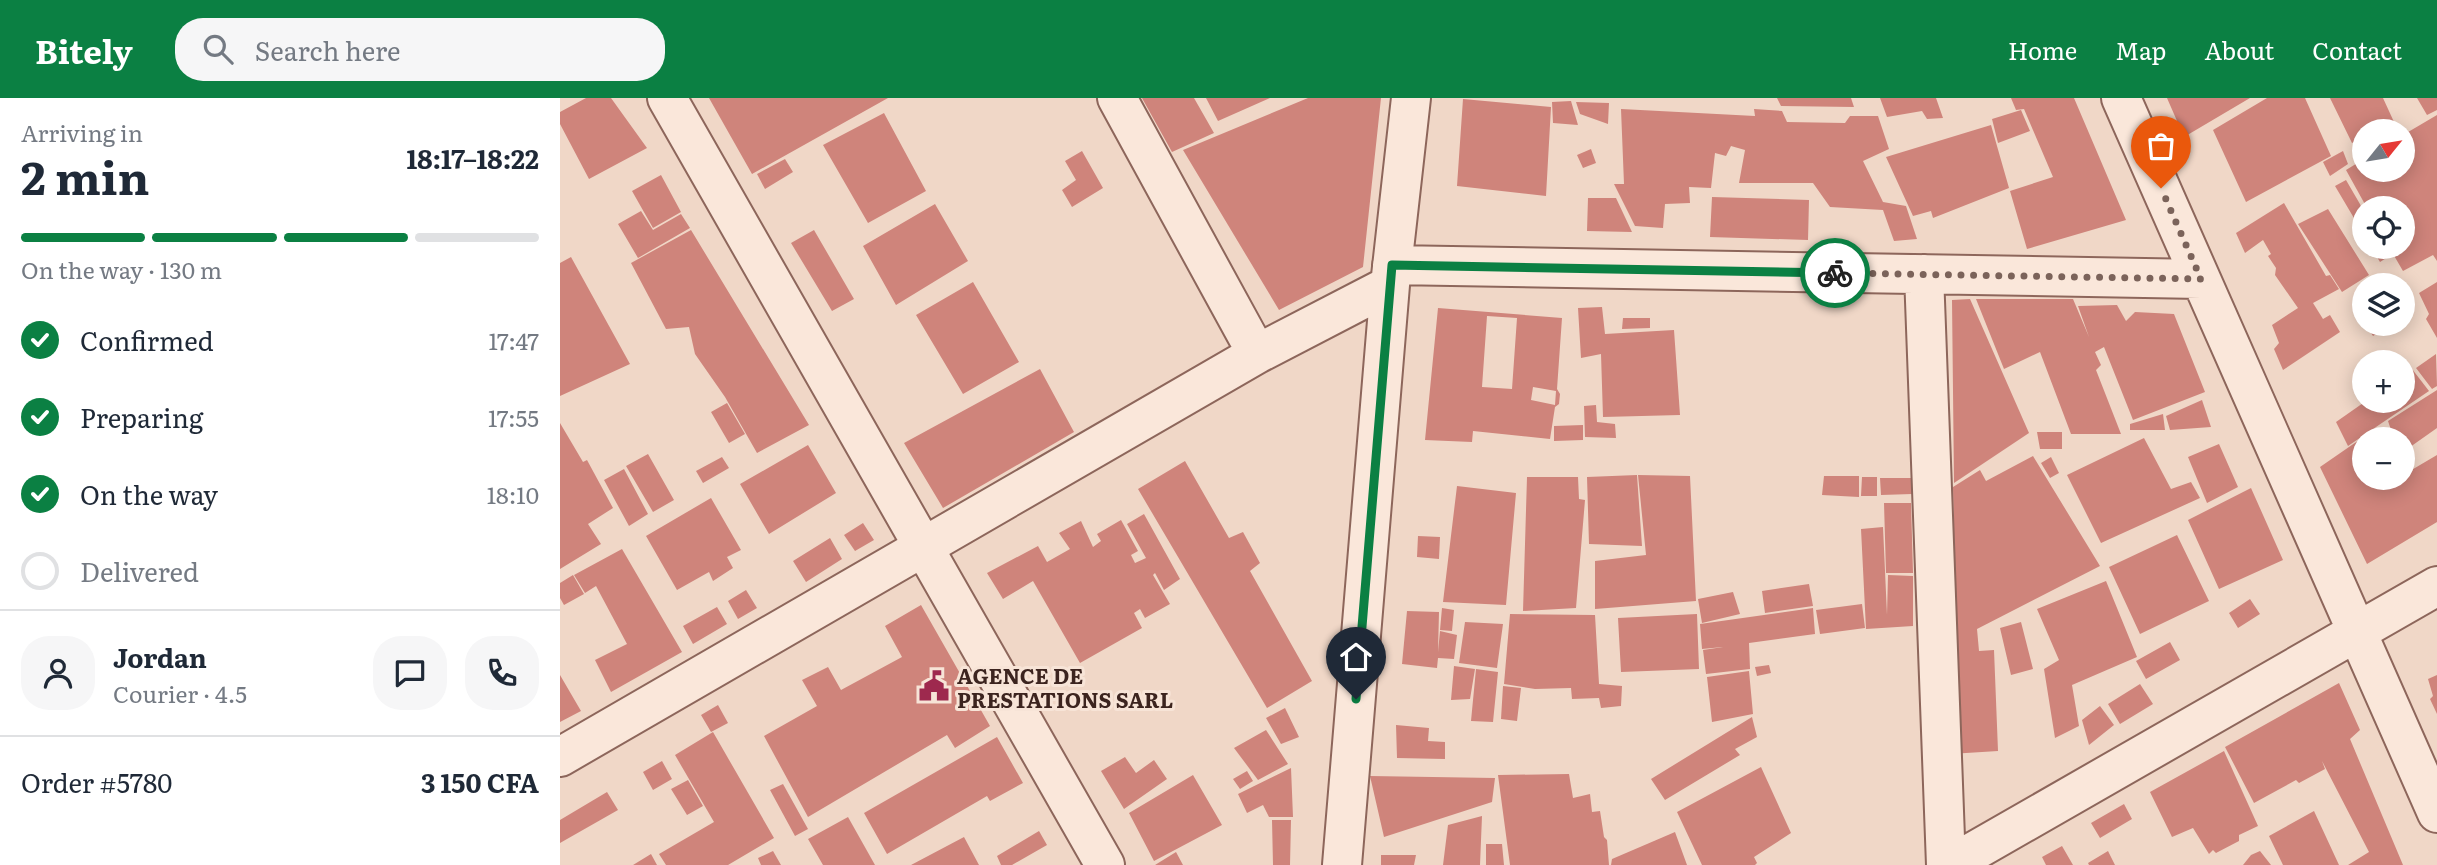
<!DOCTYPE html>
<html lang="en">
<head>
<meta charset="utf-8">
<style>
  :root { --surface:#fff; --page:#f6f6f7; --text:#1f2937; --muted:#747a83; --line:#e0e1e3; --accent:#0b8043 }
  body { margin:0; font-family:Literata,serif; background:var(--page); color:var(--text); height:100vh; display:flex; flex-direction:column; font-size:26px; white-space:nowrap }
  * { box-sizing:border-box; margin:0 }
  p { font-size:23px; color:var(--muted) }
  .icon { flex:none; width:38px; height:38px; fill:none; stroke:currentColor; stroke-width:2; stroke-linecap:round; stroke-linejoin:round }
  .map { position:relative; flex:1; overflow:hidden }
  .sheet { display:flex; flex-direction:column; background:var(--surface); width:560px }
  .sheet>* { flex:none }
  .needle { width:46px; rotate:60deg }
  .buttons { position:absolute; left:1792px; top:21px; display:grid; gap:14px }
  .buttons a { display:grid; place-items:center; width:63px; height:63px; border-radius:50%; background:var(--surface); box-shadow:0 4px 18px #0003; font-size:35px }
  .pin { position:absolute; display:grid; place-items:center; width:60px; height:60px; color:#fff; margin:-72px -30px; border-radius:50% 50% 50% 0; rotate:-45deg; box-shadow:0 0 7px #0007 }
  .pin .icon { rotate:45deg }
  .courier { position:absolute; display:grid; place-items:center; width:70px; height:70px; margin:-35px; border:5px solid #0b8043; border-radius:50%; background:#fff; color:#222; box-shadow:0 2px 9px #0007 }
  .overview em { font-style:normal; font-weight:700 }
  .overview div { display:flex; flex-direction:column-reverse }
  .overview { display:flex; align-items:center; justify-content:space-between; height:119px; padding:0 21px }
  h1 { font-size:46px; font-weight:700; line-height:52px }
  .bar { display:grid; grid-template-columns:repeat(4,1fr); gap:10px 7px; align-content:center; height:84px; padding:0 21px }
  .bar i { height:9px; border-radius:5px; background:var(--line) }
  .bar .selected { background:var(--accent) }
  .bar p { grid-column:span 4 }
  .line { display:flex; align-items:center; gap:18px; padding:0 21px; border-top:2px solid var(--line) }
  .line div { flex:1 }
  .round { display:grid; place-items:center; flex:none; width:74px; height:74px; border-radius:28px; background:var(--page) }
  ol { padding:0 21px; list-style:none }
  li { display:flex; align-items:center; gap:21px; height:77px }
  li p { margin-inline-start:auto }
  li .icon { padding:7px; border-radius:50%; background:var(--accent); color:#fff; stroke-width:4 }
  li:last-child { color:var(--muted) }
  li i { width:38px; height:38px; border:4px solid var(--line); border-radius:50% }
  header { display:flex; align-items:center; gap:42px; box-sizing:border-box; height:98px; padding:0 35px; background:var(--accent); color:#fff }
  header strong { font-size:33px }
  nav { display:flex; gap:38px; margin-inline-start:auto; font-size:24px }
  .search { width:490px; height:63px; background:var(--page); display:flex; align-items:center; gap:18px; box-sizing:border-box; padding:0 24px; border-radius:28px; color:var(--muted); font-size:26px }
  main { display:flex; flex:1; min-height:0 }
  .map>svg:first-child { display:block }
  .building { fill:#cf847b; fill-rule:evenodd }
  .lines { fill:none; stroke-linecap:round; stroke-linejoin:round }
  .minor-casing { stroke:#8d665b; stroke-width:42 }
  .minor { stroke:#fae7da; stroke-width:38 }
  .done { stroke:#7b635a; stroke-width:7; stroke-dasharray:0 12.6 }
  .route { stroke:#0b8043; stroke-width:9 }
  .labels { text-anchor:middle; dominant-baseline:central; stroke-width:6; stroke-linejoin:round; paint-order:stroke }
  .poi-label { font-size:21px; font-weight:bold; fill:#3c241f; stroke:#f7e4d7; text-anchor:start }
</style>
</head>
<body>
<header>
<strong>Bitely</strong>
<div class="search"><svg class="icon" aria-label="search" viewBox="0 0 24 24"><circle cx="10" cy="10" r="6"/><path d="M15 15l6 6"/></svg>Search here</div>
<nav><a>Home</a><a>Map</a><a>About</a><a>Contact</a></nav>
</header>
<main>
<section class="sheet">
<div class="overview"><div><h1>2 min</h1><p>Arriving in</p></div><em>18:17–18:22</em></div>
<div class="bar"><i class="selected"></i><i class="selected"></i><i class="selected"></i><i></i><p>On the way · 130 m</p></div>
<ol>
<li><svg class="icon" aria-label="check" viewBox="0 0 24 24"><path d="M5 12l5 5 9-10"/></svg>Confirmed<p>17:47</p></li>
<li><svg class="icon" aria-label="check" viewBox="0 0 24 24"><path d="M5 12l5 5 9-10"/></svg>Preparing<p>17:55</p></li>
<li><svg class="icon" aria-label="check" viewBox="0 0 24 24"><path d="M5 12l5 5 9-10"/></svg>On the way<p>18:10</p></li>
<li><i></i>Delivered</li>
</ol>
<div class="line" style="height:126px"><a class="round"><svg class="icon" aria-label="person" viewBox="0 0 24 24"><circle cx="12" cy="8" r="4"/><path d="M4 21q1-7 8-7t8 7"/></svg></a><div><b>Jordan</b><p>Courier · 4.5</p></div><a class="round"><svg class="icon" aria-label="chat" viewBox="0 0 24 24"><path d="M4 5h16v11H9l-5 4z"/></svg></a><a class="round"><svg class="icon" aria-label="phone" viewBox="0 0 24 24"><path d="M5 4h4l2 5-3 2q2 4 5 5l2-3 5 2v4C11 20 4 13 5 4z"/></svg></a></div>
<div class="line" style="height:91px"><div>Order #5780</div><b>3 150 CFA</b></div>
</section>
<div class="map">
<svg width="1877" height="767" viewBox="0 0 1877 767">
  <rect width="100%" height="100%" fill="#f0d7c7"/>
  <!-- building -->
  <path class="building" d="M26 0H51L87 50 29 81 0 26V14Z
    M149 0H328L192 76Z
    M582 0H634L654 35 612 54Z
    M646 0H710L658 23Z
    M748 0H821L803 169 719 212 623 52Z
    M1217 0H1291L1294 9 1221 8Z
    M1320 0H1376L1383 20 1367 21 1362 13 1327 19Z
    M1451 0H1514L1566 122 1467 151 1450 93 1493 79 1464 11 1456 12Z
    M1607 0H1690L1624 39Z
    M1707 0H1745L1771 58 1686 104 1653 32Z
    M1770 0H1823L1834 24 1815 33H1804V39L1792 45Z
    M1857 0H1877V12L1867 17Z
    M903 1 991 9 986 98 897 88Z
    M1011 3 1018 27 993 25 992 4Z
    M1016 4 1049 5 1048 26 1020 16Z
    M1061 11 1195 18 1194 11 1222 13 1227 24 1285 25 1290 18H1318L1329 51 1303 63 1323 104 1346 108 1357 141 1334 143 1323 112 1270 109 1253 85H1179L1185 52 1171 48 1166 58 1155 55 1151 90 1129 89 1130 105 1105 106 1103 130 1075 128 1054 86H1064Z
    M1461 12 1470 33 1438 45 1432 21Z
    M324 15 366 93 308 125 263 47Z
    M1877 17V163L1873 157 1843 173 1829 149H1843V110H1807L1786 72 1804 61V72H1843V37Z
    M1431 27 1449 90 1373 120 1371 113 1353 118 1326 59Z
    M1031 51 1036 65 1023 70 1017 57Z
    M522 53 543 90 512 109 502 92 516 82 505 63Z
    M1783 53 1788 66 1770 78 1763 64Z
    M225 61 233 74 205 91 197 76Z
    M101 77 121 114 93 130 72 93Z
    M1786 82 1804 113V137L1775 88Z
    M1152 99 1249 102 1248 142 1150 139Z
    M1028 100H1056L1072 134 1027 133Z
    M1724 105 1766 178 1770 177 1779 191 1753 205 1763 221 1770 217 1780 234 1723 272 1714 251 1719 245 1712 227 1738 210 1715 177 1716 170 1708 158 1711 156 1703 142 1685 155 1676 135Z
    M375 106 408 163 336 207 303 148Z
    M1768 111 1809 177 1782 194 1738 126Z
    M81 113 93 132 121 116 130 130 78 160 58 126Z
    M131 132 249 327 197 355 165 299 135 256 129 229 106 231 71 165Z
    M254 132 294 201 272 213 231 145Z
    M1811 149H1826L1831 157 1820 164Z
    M11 159 70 266 0 298V165Z
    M413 184 459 264 403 296 356 217Z
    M1877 184V240L1866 221 1869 216 1859 195Z
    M1410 201 1469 335 1394 385 1392 202Z
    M1416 201H1513L1529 239 1518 208 1557 207 1566 223 1575 214 1614 216 1645 294 1573 322 1544 249 1535 254 1541 267 1536 272 1561 336H1511L1480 254 1444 271Z
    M1042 209 1045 236 1114 232 1120 317 1043 319 1041 256 1021 260 1018 210Z
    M878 210 1002 220 997 291 1000 296 999 306 995 309 990 341 913 333 912 344 865 342ZM927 218 957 220 952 291 922 289ZM973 289 996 293 995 307 971 302Z
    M1063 220H1090V230L1062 231Z
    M1805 226H1832L1813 238Z
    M1876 256 1877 288 1872 291 1856 270Z
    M480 271 514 334 383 410 344 345Z
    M1852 271 1869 293 1788 348 1776 324 1806 303H1843V277Z
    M1877 292V330L1843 354V341H1834L1828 323Z
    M1642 302 1651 329 1610 332 1606 318Z
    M167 305 185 336 169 345 151 314Z
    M1036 307 1037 324 1055 326 1056 340 1025 339 1024 308Z
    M1603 316 1605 332H1570V326Z
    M0 325 23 364 27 362 53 410 28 426 41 446 0 471Z
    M1023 327V342L994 343V328Z
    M1477 334H1502V351H1480Z
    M1584 340 1611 391 1631 384 1640 400 1541 445 1507 377Z
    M1802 340 1804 344V380H1824L1827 386 1843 380V377L1877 357V424L1807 466 1760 369Z
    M1659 346 1678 389 1647 405 1628 359Z
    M248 347 276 395 209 436 180 386Z
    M88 356 114 402 93 414 66 368Z
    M1473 358 1540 468 1417 531 1419 553 1434 552 1438 653 1390 656 1396 537 1393 389 1420 372 1426 383Z
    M162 359 169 370 143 385 136 373Z
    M1491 359 1499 375 1490 380 1481 365Z
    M625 363 669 440 683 434 700 465 690 473 752 583 707 610 578 391Z
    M64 371 88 416 69 428 44 382Z
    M1077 377 1082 448 1029 446 1027 379Z
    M1078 377 1130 378 1136 503 1035 511V463L1086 457Z
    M1264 378H1299V399L1262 397Z
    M967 379H1018L1019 401 1025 402 1016 510 963 513Z
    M1302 379H1317V398H1301Z
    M1320 380H1352V396L1321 397Z
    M897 388 956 395 946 507 883 504Z
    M1691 390 1723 462 1659 491 1628 422Z
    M151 400 181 452 167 459 173 470 153 483 149 474 117 492 86 438Z
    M1324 405H1351L1353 475H1326Z
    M584 416 620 481 604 492 595 475 593 477 610 506 585 520 580 511 574 515 582 530 520 565 473 483 443 501 427 475 478 448 487 464 510 451 499 435 521 423 533 449 541 443 537 436 561 422 578 453 571 457 575 465 586 460 567 426Z
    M303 425 314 442 295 453 284 437Z
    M1323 429 1327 517 1328 477 1353 478V528L1306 531 1301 431Z
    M1617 437 1649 503 1580 536 1549 469Z
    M858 438 880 439 879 461 857 459Z
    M270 440 282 461 246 484 233 463Z
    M62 451 122 554 51 594 35 562 67 546 36 488 25 495 14 477Z
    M13 477 24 496 4 507 0 500V485Z
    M1546 483 1577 559 1512 587 1519 628 1495 640 1484 571 1499 562 1477 511Z
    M1249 486 1253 508 1205 515 1202 493Z
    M186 492 197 510 178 521 168 503Z
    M1173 494 1180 516 1142 525 1138 501Z
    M1690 501 1700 516 1678 530 1669 515Z
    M1302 506 1305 530 1260 536 1256 512Z
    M361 507 430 628 395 650 387 637 248 719 204 638 257 608 242 582 268 569 281 592 342 559 325 528Z
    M157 509 167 526 133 546 123 528Z
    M882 510 894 512 892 533 880 532Z
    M1253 510 1255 536 1189 545 1190 571 1146 576 1143 552 1163 549 1142 551 1140 526Z
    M847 513 879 514 878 554 880 533 897 537 894 561 878 560 877 570 842 566Z
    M950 516 1035 517 1039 586 1062 588 1061 608 1041 610 1039 600 1012 601 1011 590 975 591 944 586Z
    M1137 516 1139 571 1061 574 1058 520Z
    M905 524 943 526 937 570 899 565Z
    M1461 524 1473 571 1451 577 1440 530Z
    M1610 544 1620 562 1586 581 1576 563Z
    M1209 567 1211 575 1197 578 1195 569Z
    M894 568 915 571 910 601 891 602Z
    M916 571 938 574 933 624 911 623Z
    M1189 573 1193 616 1152 624 1147 579Z
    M0 577 21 613 0 624Z
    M1877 577V616L1870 601 1873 598 1868 581Z
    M1779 585 1800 632 1790 641 1843 767H1788L1809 754 1762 663 1765 671 1739 685 1736 682 1694 705 1665 649Z
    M1580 586 1593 606 1560 626 1548 606Z
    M943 588 961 590 957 623 941 621Z
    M158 607 168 625 151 634 141 617Z
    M1540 608 1554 627 1529 647 1522 622Z
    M725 610 739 639 721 646 706 620Z
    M1192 619 1197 639 1175 651 1180 657 1105 702 1091 681Z
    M836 627 869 630 868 643 885 644V661L837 660Z
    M706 632 728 666 698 682 674 650Z
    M153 634 214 740 168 767H106L99 756 154 724 115 657Z
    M437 639 463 685 430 703 427 698 327 756 304 715Z
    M1664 653 1698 728 1679 737V743L1656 755 1653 752 1649 756 1633 730 1612 739 1590 694Z
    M565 659 576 675 594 662 607 681 564 711 541 673Z
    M102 663 112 681 93 692 83 674Z
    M1201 669 1231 735 1194 759 1197 765 1195 767H1142L1117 714Z
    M731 670 733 719H709L703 707 687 715 678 696Z
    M687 673 693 683 680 691 673 681Z
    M1009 676 1013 700 1030 696 1032 714 1040 713 1044 739 1047 742 1049 767H950L938 677Z
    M633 677 662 727 594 763 569 715Z
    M810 678 935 680 932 704 824 739Z
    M128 682 143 708 127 717 111 691Z
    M223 686 248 731 235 738 210 692Z
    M47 694 58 712 0 745V722Z
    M1564 706 1572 721 1540 740 1531 725Z
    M1754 713 1779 767H1723L1709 738Z
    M922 718 920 767H883L888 727Z
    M288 719 315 767H263L248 741Z
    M712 722H731L730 767H713Z
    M479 733 487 747 452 767H441L437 758Z
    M1115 734 1127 767H1051L1052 761Z
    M404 739 419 767H351Z
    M926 746H942L944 767H926Z
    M1502 748 1513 767H1486L1482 759Z
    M213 753 221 767H201L198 760Z
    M1548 753 1555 767H1529L1528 765Z
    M1700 753 1711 767H1683L1691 757Z
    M616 754 623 767H595Z
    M91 756 97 767H73Z
    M821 757H856L854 767H821Z"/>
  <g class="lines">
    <!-- minor casing -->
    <g class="minor-casing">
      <path id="minor" d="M107 0 545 767
        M557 0 697 256
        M1561 0 1877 715
        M832 167 1641 181
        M1364 176 1386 767
        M0 659 697 256 830 187
        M782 767 830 187 851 0
        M1390 767 1877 488"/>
    </g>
    <!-- minor -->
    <use href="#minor" class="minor"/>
  </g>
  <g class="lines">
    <!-- done -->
    <path class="done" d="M1275 175 1641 181 1601 90"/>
    <!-- route -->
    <path class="route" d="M796 601 832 167 1275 175"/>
  </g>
  <!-- icons -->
  <defs>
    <g id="civic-bare" transform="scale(2.415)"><path d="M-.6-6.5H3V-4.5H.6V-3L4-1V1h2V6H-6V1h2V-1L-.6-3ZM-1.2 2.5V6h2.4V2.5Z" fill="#9e294e" stroke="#f7e4d7" stroke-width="2.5" paint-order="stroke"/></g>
  </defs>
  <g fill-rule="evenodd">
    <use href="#civic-bare" x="374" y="588"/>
  </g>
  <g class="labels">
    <!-- poi labels -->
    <g class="poi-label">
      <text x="397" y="576">AGENCE DE<tspan x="397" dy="24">PRESTATIONS SARL</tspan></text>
    </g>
  </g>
</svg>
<div class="buttons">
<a><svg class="needle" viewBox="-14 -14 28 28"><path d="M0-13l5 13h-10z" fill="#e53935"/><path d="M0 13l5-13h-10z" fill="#747a83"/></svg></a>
<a><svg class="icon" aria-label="locate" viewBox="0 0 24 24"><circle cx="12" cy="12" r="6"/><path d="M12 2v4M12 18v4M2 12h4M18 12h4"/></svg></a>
<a><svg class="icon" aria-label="layers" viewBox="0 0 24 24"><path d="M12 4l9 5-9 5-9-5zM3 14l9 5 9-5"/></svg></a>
<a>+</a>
<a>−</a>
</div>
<div class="pin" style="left:1601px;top:90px;background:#ea580c"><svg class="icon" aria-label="bag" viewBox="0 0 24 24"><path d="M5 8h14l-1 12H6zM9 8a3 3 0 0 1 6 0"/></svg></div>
<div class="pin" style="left:796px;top:601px;background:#1f2937"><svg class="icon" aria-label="home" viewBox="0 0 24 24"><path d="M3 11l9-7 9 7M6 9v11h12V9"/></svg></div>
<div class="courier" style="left:1275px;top:175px"><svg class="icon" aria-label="bike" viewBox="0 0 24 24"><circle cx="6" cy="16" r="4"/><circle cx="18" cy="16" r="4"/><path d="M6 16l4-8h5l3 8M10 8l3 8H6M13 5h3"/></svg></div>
</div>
</main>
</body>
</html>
